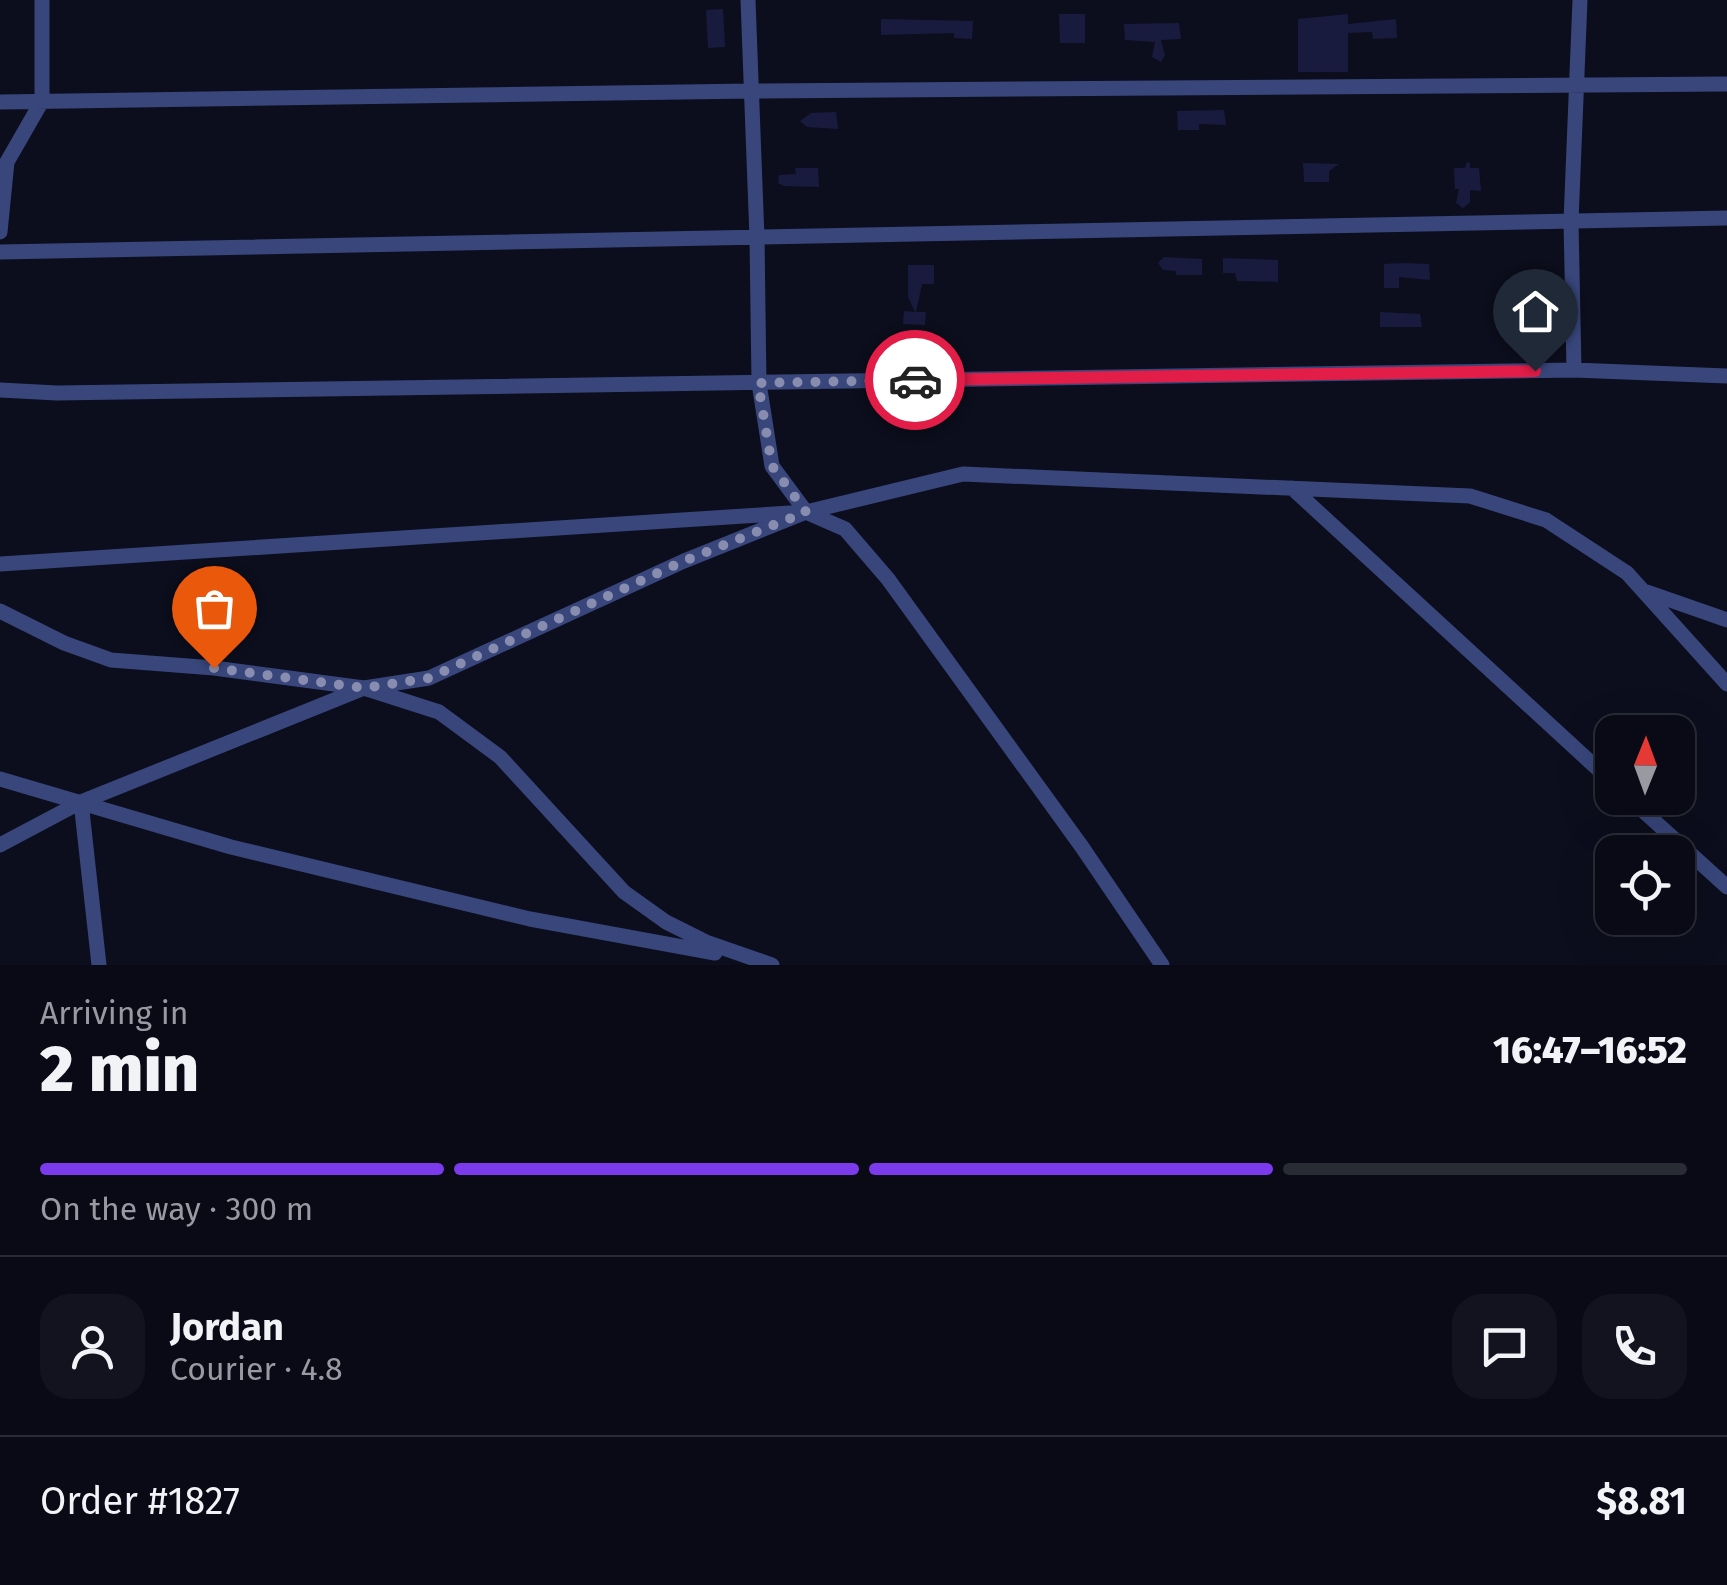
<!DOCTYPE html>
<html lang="en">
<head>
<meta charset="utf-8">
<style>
  :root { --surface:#090a16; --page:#12131f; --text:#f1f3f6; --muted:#999aa1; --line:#292b35; --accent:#7c3aed }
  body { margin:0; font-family:"Fira Sans",sans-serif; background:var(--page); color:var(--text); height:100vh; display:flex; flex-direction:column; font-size:38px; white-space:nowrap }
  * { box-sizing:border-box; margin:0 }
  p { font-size:32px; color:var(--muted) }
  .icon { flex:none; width:55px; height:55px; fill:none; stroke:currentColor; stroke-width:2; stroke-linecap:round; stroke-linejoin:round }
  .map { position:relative; height:965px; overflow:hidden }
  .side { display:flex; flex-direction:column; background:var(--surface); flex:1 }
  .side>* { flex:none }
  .needle { width:65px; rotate:1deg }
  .buttons { position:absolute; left:1595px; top:715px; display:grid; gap:20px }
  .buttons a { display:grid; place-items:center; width:100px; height:100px; border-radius:20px; background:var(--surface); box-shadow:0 10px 40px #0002,0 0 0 2px var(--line); font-size:50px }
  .pin { position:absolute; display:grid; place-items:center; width:85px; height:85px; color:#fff; margin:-102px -42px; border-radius:50% 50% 50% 0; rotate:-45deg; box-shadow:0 0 10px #0007 }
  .pin .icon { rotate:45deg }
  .courier { position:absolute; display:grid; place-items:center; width:100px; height:100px; margin:-50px; border:8px solid #e11d48; border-radius:50%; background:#fff; color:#222; box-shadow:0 2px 12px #0007 }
  .head em { font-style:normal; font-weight:800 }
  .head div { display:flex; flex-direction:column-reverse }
  .head { display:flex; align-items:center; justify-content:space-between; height:170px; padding:0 40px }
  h1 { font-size:65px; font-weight:800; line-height:75px }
  .bar { display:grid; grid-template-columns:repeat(4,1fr); gap:15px 10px; align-content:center; height:120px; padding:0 40px }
  .bar i { height:12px; border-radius:8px; background:var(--line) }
  .bar .current { background:var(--accent) }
  .bar p { grid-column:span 4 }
  .line { display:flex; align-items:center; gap:25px; padding:0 40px; border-top:2px solid var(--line) }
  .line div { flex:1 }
  .round { display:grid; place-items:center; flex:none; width:105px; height:105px; border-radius:30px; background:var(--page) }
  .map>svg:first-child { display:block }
  .building { fill:#191b3e }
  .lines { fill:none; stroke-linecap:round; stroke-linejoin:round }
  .minor { stroke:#38467b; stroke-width:15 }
  .done { stroke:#888daf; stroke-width:10; stroke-dasharray:0 18 }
  .route { stroke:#e11d48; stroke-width:12 }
</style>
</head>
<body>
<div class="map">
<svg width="1727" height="965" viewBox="0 0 1727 965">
  <rect width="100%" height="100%" fill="#0c0e1d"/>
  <!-- building -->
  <path class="building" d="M723 9 725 47 708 48 706 10Z
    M1059 14H1085V43H1060Z
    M1348 14V24L1396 19 1397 38 1373 39 1372 32 1348 33V72H1298V19Z
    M881 19 973 21 972 39 954 38V33L881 35Z
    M1179 23 1181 39 1161 40 1165 55 1161 62 1152 57 1155 42 1125 40 1124 24Z
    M1224 110 1226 125 1199 124V130H1178L1177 111Z
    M836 112 838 129 807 127 800 121 811 113Z
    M1467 162 1470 163V168H1479L1481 191 1470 190V202L1463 208 1456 203 1459 189H1455L1454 168H1465Z
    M1303 163 1339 164 1329 171V182H1304Z
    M795 168H818L819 187 784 186 778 183 779 175 796 174Z
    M1164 257 1202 259V275H1176V271L1163 270 1158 263Z
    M1223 258 1278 260V282L1237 281 1235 273H1223Z
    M1406 263 1429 264 1430 280 1399 277V288H1384V264Z
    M908 265H934V284H922L916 312H926L925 325 903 324 904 311 915 312 908 297Z
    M1380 312 1420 314 1422 327H1380Z"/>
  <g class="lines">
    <!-- minor -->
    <path class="minor" d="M748 0 757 238 759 383 772 466 806 512
      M0 102 752 91 1727 84
      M0 232 7 162 42 101V0
      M0 252 1727 218
      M1574 370 1571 221 1580 0
      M0 390 57 393 1574 370 1727 376
      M1292 488 1612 782
      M0 564 806 512 845 529 888 579 1082 847 1162 965
      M1647 592 1727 620
      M0 611 64 643 111 660 214 668 364 688 439 712 500 757 624 892 666 922 706 942 772 965
      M0 779 231 847 530 919 715 953
      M1629 798 1727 887
      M81 802 99 965
      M0 845 81 802 364 688 429 678 684 561 806 512 963 474 1470 496 1546 520 1627 573 1727 684"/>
  </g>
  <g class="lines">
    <!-- done -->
    <path class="done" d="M214 668 364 688 429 678 684 561 806 512 772 466 758 383 915 380"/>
    <!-- route -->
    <path class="route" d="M915 380 1535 371"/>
  </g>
</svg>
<div class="buttons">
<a><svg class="needle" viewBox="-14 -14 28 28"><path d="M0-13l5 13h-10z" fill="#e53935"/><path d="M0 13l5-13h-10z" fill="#999aa1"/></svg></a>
<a><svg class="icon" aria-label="locate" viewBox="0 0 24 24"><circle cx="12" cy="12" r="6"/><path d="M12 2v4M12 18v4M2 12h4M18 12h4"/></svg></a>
</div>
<div class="pin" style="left:214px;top:668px;background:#ea580c"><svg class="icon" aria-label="bag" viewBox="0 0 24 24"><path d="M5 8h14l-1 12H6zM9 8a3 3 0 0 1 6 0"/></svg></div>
<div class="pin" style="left:1535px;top:371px;background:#1f2937"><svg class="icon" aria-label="home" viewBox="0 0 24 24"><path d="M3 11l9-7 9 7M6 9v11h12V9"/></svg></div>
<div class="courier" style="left:915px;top:380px"><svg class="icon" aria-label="car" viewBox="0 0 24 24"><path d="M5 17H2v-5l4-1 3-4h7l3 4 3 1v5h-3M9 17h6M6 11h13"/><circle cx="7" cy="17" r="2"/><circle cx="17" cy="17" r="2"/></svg></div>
</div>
<section class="side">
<div class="head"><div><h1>2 min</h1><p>Arriving in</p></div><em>16:47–16:52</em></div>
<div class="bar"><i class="current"></i><i class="current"></i><i class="current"></i><i></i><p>On the way · 300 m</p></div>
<div class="line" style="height:180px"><a class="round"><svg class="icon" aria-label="person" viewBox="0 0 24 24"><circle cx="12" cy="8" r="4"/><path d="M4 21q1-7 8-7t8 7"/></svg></a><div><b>Jordan</b><p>Courier · 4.8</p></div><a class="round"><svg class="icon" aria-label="chat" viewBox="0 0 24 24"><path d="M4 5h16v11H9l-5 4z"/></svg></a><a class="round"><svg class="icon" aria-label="phone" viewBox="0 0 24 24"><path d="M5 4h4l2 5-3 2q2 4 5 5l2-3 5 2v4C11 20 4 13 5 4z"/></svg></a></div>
<div class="line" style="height:130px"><div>Order #1827</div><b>$8.81</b></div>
</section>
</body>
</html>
